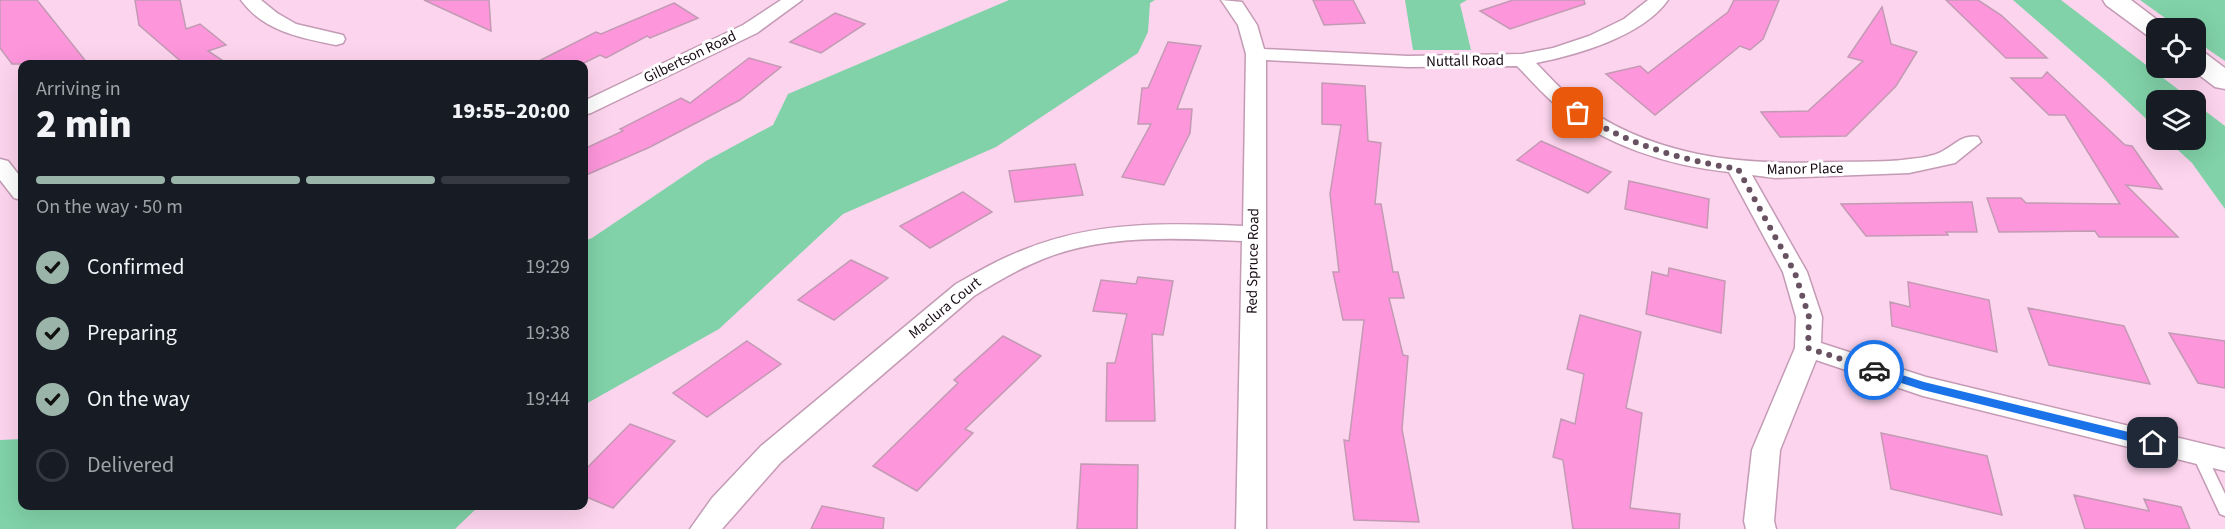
<!DOCTYPE html>
<html lang="en">
<head>
<meta charset="utf-8">
<style>
  :root { --surface:#171b24; --page:#242831; --text:#f1f3f6; --muted:#9ea1a6; --line:#363941; --accent:#9bb4aa }
  body { margin:0; font-family:"Source Sans 3",sans-serif; background:var(--page); color:var(--text); height:100vh; display:flex; flex-direction:column; font-size:22px; white-space:nowrap }
  * { box-sizing:border-box; margin:0 }
  p { font-size:20px; color:var(--muted) }
  .icon { flex:none; width:33px; height:33px; fill:none; stroke:currentColor; stroke-width:2; stroke-linecap:round; stroke-linejoin:round }
  .map { position:relative; flex:1; overflow:hidden }
  .panel { position:absolute; left:18px; top:60px; width:570px; height:450px; display:flex; flex-direction:column; background:var(--surface); border-radius:12px; box-shadow:0 6px 24px #0002 }
  .panel>* { flex:none }
  .tools { position:absolute; left:2146px; top:18px; display:grid; gap:12px }
  .tools a { display:grid; place-items:center; width:60px; height:60px; border-radius:12px; background:var(--surface); box-shadow:0 6px 24px #0002; font-size:30px }
  .pin { position:absolute; display:grid; place-items:center; width:51px; height:51px; color:#fff; margin:-26px; border-radius:12px; box-shadow:0 3px 9px #0006 }
  .courier { position:absolute; display:grid; place-items:center; width:60px; height:60px; margin:-30px; border:4px solid #1a73e8; border-radius:50%; background:#fff; color:#222; box-shadow:0 2px 8px #0007 }
  .headline em { font-style:normal; font-weight:800 }
  .headline div { display:flex; flex-direction:column-reverse }
  .headline { display:flex; align-items:center; justify-content:space-between; height:102px; padding:0 18px }
  h1 { font-size:39px; font-weight:800; line-height:45px }
  .bar { display:grid; grid-template-columns:repeat(4,1fr); gap:9px 6px; align-content:center; height:72px; padding:0 18px }
  .bar i { height:8px; border-radius:4px; background:var(--line) }
  .bar .current { background:var(--accent) }
  .bar p { grid-column:span 4 }
  ol { padding:0 18px; list-style:none }
  li { display:flex; align-items:center; gap:18px; height:66px }
  li p { margin-inline-start:auto }
  li .icon { padding:6px; border-radius:50%; background:var(--accent); color:#111; stroke-width:4 }
  li:last-child { color:var(--muted) }
  li i { width:33px; height:33px; border:3px solid var(--line); border-radius:50% }
  .map>svg:first-child { display:block }
  .green { fill:#81d2a8 }
  .building { fill:#fe96dc; stroke:#c29ab3; stroke-width:1.5 }
  .lines { fill:none; stroke-linecap:round; stroke-linejoin:round }
  .lane-casing { stroke:#c39bb4; stroke-width:3 }
  .street-casing { stroke:#c39bb4; stroke-width:3 }
  .secondary-casing { stroke:#c39bb4; stroke-width:3 }
  .lane { fill:#fff; fill-rule:evenodd }
  .street { fill:#fff; fill-rule:evenodd }
  .secondary { fill:#fff; fill-rule:evenodd }
  .route { fill:#1a73e8 }
  .done { stroke:#685160; stroke-width:6; stroke-dasharray:0 10.8 }
  .labels { text-anchor:middle; dominant-baseline:central; stroke-width:6; stroke-linejoin:round; paint-order:stroke }
  .street-label { font-size:15px; fill:#180b14; stroke:#fff }
</style>
</head>
<body>
<div class="map">
<svg width="2225" height="529" viewBox="0 0 2225 529">
  <rect width="100%" height="100%" fill="#fdd4ee"/>
  <!-- green -->
  <path class="green" d="M1009 0H1155L1150 3 1148 32 1138 53 996 147 843 214 719 329 584 405V241L592 238 706 161 773 125 788 94Z
    M1405 0H1467L1460 4 1471 50H1413Z
    M2013 0H2061L2192 100H2157V129L2105 80Z
    M2140 0H2225V61L2196 41V28H2179Z
    M2196 104 2225 126V209L2192 163 2167 140H2196Z
    M22 439V506H479L455 529H0V440Z"/>
  <!-- building -->
  <path class="building" d="M0 0H37L88 64H12L0 48Z
    M135 0H180L186 29 200 24 226 45 208 51 228 64H184L139 25Z
    M424 0H489L491 31Z
    M1313 0H1353L1365 23 1324 25Z
    M1513 0H1584L1585 4 1510 29 1480 11Z
    M1734 0H1779L1763 39 1750 50 1740 46 1655 115 1606 74 1640 66 1648 73 1728 12Z
    M1946 0H1978L2001 15 2047 58H2006Z
    M674 3 698 18 650 38 647 36 606 58 600 55 582 64H533L596 32 601 34Z
    M1882 7 1891 44 1917 52 1896 86 1846 136 1780 137 1761 112 1808 111 1863 61 1848 57Z
    M835 13 865 24 821 53 790 42Z
    M1168 42 1201 46 1177 109H1192L1190 133 1164 185 1122 177 1151 124H1138L1142 88H1148Z
    M749 58 781 67 740 100 650 147 584 176V149L623 131 620 129 681 98 690 103Z
    M2047 72 2125 145 2132 146 2162 189 2126 185 2178 237H2099L2095 231 1999 232 1987 198H2021L2026 203 2120 204 2065 115H2049L2011 78H2042Z
    M1322 83 1365 86 1368 141 1381 143 1375 204H1381L1393 272H1398L1404 298H1389L1403 355 1408 356 1402 429 1419 522 1354 520 1344 440 1349 441 1364 320H1343L1333 272H1339L1330 194 1341 125 1322 124Z
    M1541 141 1611 172 1588 193 1517 160Z
    M1075 164 1083 195 1015 202 1009 171Z
    M1629 181 1709 199 1707 228 1625 209Z
    M963 192 992 212 930 248 900 226Z
    M1972 202 1977 232H1946L1948 235 1866 236 1841 204Z
    M851 260 888 278 834 320 798 300Z
    M1669 268 1725 281 1721 333 1646 314 1652 272 1668 276Z
    M1138 277 1173 281 1163 335 1152 334 1155 421H1106L1107 363H1115L1127 314 1093 311 1101 280 1136 284Z
    M1908 282 1989 300 1997 352 1892 326 1890 302 1910 307Z
    M2028 308 2124 326 2150 384 2049 365Z
    M1580 315 1641 332 1626 408 1642 413 1630 508 1680 514 1679 529H1573L1563 460 1553 457 1561 419 1575 424 1584 374 1567 369Z
    M2169 333 2225 341V388L2198 383Z
    M1003 336 1041 356 965 429 973 433 917 491 873 466 958 383 954 380Z
    M747 341 781 364 707 417 673 393Z
    M630 424 675 441 613 508 584 496V471Z
    M1881 433 1987 456 2002 515 1891 489Z
    M1081 464 1138 465 1137 529H1077Z
    M2074 495 2149 511 2144 499 2181 507 2190 529H2085Z
    M822 506 884 518 883 529H811Z"/>
  <g class="lines">
    <!-- lane casing -->
    <g class="lane-casing">
      <path id="lane" d="M2199 449 2204 450 2225 494V516L2220 514 2192 454 2194 450Z"/>
    </g>
    <!-- street casing -->
    <g class="street-casing">
      <path id="street" d="M241 0H261L277 13 296 24 343 35 345 39 343 43 336 45C301 38 263 31 241 0Z
        M781 0H802L757 33 591 113 584 115V101L743 25Z
        M1221 0 1242 2 1257 25 1264 49 1408 56 1522 54 1553 48 1589 36 1624 19 1648 0H1668C1643 36 1577 55 1536 63 1548 75 1559 88 1572 98 1648 157 1740 166 1833 162 1858 161 1885 163 1910 159 1920 158 1933 156 1941 152 1955 145 1962 134 1978 137L1981 142 1955 163 1909 173 1775 178 1752 175 1807 272 1822 317 1821 343 1926 377 2225 449V471L1923 396 1816 360 1780 450 1774 521 1776 529H1746L1744 521 1752 450 1795 348 1796 317 1783 272 1729 172C1669 166 1604 145 1557 106 1543 94 1530 79 1517 66L1408 67 1266 60V529H1236L1242 241C1176 238 1105 234 1043 259 1018 269 996 282 974 296L781 462 722 529H690L712 498 761 446 956 284C979 271 1001 258 1026 249 1095 221 1170 223 1243 226L1246 54 1238 25Z
        M0 159 8 161 22 179V200L14 198 0 180Z"/>
    </g>
    <!-- secondary casing -->
    <g class="secondary-casing">
      <path id="secondary" d="M2103 0H2131L2168 28H2157V39L2148 36 2106 5Z
        M2196 51 2205 53 2225 68V89L2215 87 2190 68H2196Z"/>
    </g>
    <!-- lane -->
    <use href="#lane" class="lane"/>
    <!-- street -->
    <use href="#street" class="street"/>
    <!-- secondary -->
    <use href="#secondary" class="secondary"/>
  </g>
  <!-- route -->
  <path class="route" d="M1874 366 1924 382 2153 438 2159 443 2153 447 1923 390 1870 373V367Z"/>
  <g class="lines">
    <!-- done -->
    <path class="done" d="M1578 113C1628 144 1680 160 1738 169L1795 273 1809 317 1808 348 1874 370"/>
  </g>
  <g class="labels">
    <!-- street labels -->
    <g class="street-label">
      <text transform="translate(690 57) rotate(-26)">Gilbertson Road</text>
      <text transform="translate(1465 61) rotate(-1)">Nuttall Road</text>
      <text transform="translate(1805 169) rotate(-1)">Manor Place</text>
      <text transform="translate(1253 261) rotate(-89)">Red Spruce Road</text>
      <text transform="translate(945 308) rotate(-39)">Maclura Court</text>
    </g>
  </g>
</svg>
<div class="tools">
<a><svg class="icon" aria-label="locate" viewBox="0 0 24 24"><circle cx="12" cy="12" r="6"/><path d="M12 2v4M12 18v4M2 12h4M18 12h4"/></svg></a>
<a><svg class="icon" aria-label="layers" viewBox="0 0 24 24"><path d="M12 4l9 5-9 5-9-5zM3 14l9 5 9-5"/></svg></a>
</div>
<div class="pin" style="left:1578px;top:113px;background:#ea580c"><svg class="icon" aria-label="bag" viewBox="0 0 24 24"><path d="M5 8h14l-1 12H6zM9 8a3 3 0 0 1 6 0"/></svg></div>
<div class="pin" style="left:2153px;top:443px;background:#1f2937"><svg class="icon" aria-label="home" viewBox="0 0 24 24"><path d="M3 11l9-7 9 7M6 9v11h12V9"/></svg></div>
<div class="courier" style="left:1874px;top:370px"><svg class="icon" aria-label="car" viewBox="0 0 24 24"><path d="M5 17H2v-5l4-1 3-4h7l3 4 3 1v5h-3M9 17h6M6 11h13"/><circle cx="7" cy="17" r="2"/><circle cx="17" cy="17" r="2"/></svg></div>
<section class="panel">
<div class="headline"><div><h1>2 min</h1><p>Arriving in</p></div><em>19:55–20:00</em></div>
<div class="bar"><i class="current"></i><i class="current"></i><i class="current"></i><i></i><p>On the way · 50 m</p></div>
<ol>
<li><svg class="icon" aria-label="check" viewBox="0 0 24 24"><path d="M5 12l5 5 9-10"/></svg>Confirmed<p>19:29</p></li>
<li><svg class="icon" aria-label="check" viewBox="0 0 24 24"><path d="M5 12l5 5 9-10"/></svg>Preparing<p>19:38</p></li>
<li><svg class="icon" aria-label="check" viewBox="0 0 24 24"><path d="M5 12l5 5 9-10"/></svg>On the way<p>19:44</p></li>
<li><i></i>Delivered</li>
</ol>
</section>
</div>
</body>
</html>
